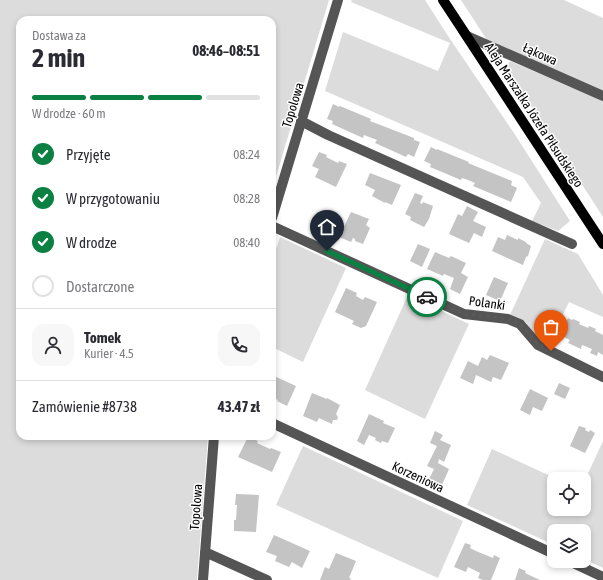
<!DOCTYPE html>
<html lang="pl">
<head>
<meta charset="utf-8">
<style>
  :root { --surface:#fff; --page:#f7f7f7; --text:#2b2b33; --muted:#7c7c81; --line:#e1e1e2; --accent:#0b8043 }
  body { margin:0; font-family:"Asap Condensed",sans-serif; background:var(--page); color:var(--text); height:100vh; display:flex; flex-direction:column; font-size:15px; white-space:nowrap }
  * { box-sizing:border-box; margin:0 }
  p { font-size:13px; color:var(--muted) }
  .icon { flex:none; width:22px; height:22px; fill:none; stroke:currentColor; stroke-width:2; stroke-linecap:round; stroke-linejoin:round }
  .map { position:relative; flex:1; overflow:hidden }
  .side { position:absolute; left:16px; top:16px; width:260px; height:424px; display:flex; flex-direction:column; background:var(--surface); border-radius:12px; box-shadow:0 2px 6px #0003 }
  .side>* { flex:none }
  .buttons { position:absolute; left:547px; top:472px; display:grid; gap:8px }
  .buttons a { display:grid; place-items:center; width:44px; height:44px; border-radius:8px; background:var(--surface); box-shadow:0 2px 6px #0003; font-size:20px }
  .pin { position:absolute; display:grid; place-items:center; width:34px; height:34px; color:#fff; margin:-41px -17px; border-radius:50% 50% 50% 0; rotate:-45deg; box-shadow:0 0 4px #0007 }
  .pin .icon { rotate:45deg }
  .courier { position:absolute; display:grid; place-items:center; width:40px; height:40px; margin:-20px; border:3px solid #0b8043; border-radius:50%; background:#fff; color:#222; box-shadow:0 1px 5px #0007 }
  .head em { font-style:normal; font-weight:700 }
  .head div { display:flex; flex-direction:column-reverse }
  .head { display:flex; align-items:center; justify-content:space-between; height:68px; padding:0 16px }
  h1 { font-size:26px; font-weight:700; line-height:30px }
  .bar { display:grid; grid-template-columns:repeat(4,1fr); gap:6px 4px; align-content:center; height:48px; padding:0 16px }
  .bar i { height:5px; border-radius:3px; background:var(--line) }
  .bar .on { background:var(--accent) }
  .bar p { grid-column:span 4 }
  .line { display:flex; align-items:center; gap:10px; padding:0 16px; border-top:1px solid var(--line) }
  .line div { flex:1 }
  .round { display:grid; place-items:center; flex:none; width:42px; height:42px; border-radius:12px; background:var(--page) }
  ol { padding:0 16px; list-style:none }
  li { display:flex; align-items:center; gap:12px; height:44px }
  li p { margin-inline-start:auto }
  li .icon { padding:4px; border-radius:50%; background:var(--accent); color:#fff; stroke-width:4 }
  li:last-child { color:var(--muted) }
  li i { width:22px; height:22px; border:2px solid var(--line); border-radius:50% }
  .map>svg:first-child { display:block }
  .green { fill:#dcdcdc }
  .building { fill:#c4c4c4 }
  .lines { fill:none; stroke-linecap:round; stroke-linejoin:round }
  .minor { stroke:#555; stroke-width:10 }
  .major { stroke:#000; stroke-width:10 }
  .done { stroke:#595959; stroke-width:4; stroke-dasharray:0 7.2 }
  .route { stroke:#0b8043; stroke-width:5 }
  .labels { text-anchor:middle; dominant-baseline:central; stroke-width:3; stroke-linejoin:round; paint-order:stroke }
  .street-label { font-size:13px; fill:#000; stroke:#fff }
</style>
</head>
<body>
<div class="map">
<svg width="603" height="580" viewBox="0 0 603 580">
  <rect width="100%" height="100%" fill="#fff"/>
  <!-- green -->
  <path class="green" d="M0 0H329L272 190V20H20V436H208L197 580H0Z
    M352 0H425L450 39 514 133 570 221 558 231 532 221 541 203 523 177 325 91 343 32 438 71 450 43 351 2Z
    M461 0H564L603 18V92L487 40Z
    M510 61 603 101V217L506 67Z
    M280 237 346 268 303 362 272 347V262Z
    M545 239 578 254 603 295V317L569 302 549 344 536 337 526 322 510 315Z
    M408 295 469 324 425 419 365 390Z
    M603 441V568L584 559V531H554V545L467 505 492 449 557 479H554V509H584V482Z
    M303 446 463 521 438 578 276 505Z"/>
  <!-- building -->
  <path class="building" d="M333 104 339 107 340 106 371 119 370 121 414 138V140L420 142 414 157 408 154 406 157 375 143 377 140 364 135 363 138 332 124 333 121 327 119Z
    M431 147 437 150V149L469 162 468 163 512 181 511 185 517 188 511 202 473 186 475 183 468 180 462 178 461 180 430 167 431 164 424 161Z
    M319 152 327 155 326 157 338 163 339 161 347 164 336 187 315 177 319 169 312 166Z
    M370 173 401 185 392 205 385 202V203L372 196 375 190 365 185Z
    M415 193 423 196 420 203 422 204 423 202 433 206 429 219 424 227 410 220 411 217 405 214Z
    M467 206 478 212 473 221 486 227 482 237 474 233 469 243 449 234 458 214 462 216Z
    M351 212 369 219 366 225 370 228 363 244 355 241V239L353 238 351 242 339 237Z
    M507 235 518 240V238L526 242V243L531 246 528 256 526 257 523 265 492 251 498 237 505 240Z
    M418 244 430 249 422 267 410 261Z
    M435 252 449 258 451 256 466 263 461 273 468 277 460 294 450 289 454 278 444 274 443 276 427 269Z
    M494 277 508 283 500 301 486 295Z
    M346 288 357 293 356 296 363 300 365 297 377 302 366 326 361 328 352 324 354 321 335 312Z
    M568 318 572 320 573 319 580 322 579 324 588 328 589 326 596 329 595 331 603 335V355L598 352 597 356 590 353 592 349 582 345 581 349 568 343 570 340 560 335Z
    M490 355 509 363 501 380 493 377 491 382 476 375 473 384 460 378 468 361 478 366 482 357 487 360Z
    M272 375 296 386 287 406 277 401 278 400 272 397Z
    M559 383 570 388 565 399 554 394Z
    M530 389 548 398 542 411 533 407 530 415 520 410Z
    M312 393 327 399V398L340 405 336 414 338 417 337 420H333L332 424 319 418 317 422 303 416Z
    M369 414 384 421 383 423 395 428 388 443 382 441 381 443 375 440 376 438 369 435 364 445 357 441Z
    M579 426 586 428 585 430 589 432 590 430 595 433 585 453 570 446Z
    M435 431 443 435 440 440 451 445 444 462 439 459 438 463 449 469 442 485 429 479 434 469 427 466 437 446 430 443Z
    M248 437 258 441 257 443 270 449 271 448 281 452 272 472 238 457Z
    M236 494 259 495 256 532 234 531V520H236L237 505H235Z
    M274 535 310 551 302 568 292 562 289 567 275 561 277 556 266 552Z
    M465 543 471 545 470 548 476 551 493 558 494 555 500 558 491 580H483L478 578 480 573 468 567 466 572 454 567Z
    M336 553 356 561 349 578H351L350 580H320L325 567 329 569Z
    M519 568 526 571 525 573 540 580H515Z"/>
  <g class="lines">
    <!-- minor -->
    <path class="minor" d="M467 36 603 96
      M301 121 328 135 572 244
      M272 218 338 0
      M272 226 464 314 508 319 520 324 538 345 603 377
      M272 423 554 554
      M205 552 267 580
      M569 561 603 577
      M203 580 214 436"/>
    <!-- major -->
    <path class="major" d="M443 0 603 244"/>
  </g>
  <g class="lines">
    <!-- done -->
    <path class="done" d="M427 297 464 314 508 319 520 324 538 344 551 351"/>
    <!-- route -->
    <path class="route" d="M327 251 427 297"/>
  </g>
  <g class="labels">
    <!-- street labels -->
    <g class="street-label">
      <text transform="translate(540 54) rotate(24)">Łąkowa</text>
      <text transform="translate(293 105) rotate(-73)">Topolowa</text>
      <text transform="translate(534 115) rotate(57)">Aleja Marszałka Józefa Piłsudskiego</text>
      <text transform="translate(487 303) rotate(8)">Polanki</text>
      <text transform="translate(418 477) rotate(25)">Korzeniowa</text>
      <text transform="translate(196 507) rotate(-86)">Topolowa</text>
    </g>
  </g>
</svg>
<div class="buttons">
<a><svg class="icon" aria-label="locate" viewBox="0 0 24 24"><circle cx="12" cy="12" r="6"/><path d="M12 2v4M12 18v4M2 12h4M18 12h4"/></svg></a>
<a><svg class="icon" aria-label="layers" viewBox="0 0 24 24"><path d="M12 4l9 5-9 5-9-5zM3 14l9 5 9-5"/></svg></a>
</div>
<div class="pin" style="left:551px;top:351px;background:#ea580c"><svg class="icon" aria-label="bag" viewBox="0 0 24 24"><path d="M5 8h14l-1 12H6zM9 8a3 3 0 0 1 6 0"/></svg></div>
<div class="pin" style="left:327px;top:251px;background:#1f2937"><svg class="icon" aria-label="home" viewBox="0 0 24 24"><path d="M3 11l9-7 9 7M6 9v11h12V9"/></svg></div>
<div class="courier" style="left:427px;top:297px"><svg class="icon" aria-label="car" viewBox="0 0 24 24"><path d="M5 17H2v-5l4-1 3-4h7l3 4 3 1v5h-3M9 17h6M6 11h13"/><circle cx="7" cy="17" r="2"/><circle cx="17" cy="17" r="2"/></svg></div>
<section class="side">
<div class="head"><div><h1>2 min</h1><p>Dostawa za</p></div><em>08:46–08:51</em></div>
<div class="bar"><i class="on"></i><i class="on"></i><i class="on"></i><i></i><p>W drodze · 60 m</p></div>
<ol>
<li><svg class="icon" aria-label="check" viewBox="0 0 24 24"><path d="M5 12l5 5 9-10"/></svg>Przyjęte<p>08:24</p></li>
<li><svg class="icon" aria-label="check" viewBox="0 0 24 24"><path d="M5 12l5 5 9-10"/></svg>W przygotowaniu<p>08:28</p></li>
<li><svg class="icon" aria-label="check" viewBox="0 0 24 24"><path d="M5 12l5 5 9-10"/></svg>W drodze<p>08:40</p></li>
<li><i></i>Dostarczone</li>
</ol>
<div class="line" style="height:72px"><a class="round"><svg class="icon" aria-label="person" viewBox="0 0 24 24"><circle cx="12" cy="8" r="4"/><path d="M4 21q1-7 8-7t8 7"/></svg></a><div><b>Tomek</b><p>Kurier · 4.5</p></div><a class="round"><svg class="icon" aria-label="phone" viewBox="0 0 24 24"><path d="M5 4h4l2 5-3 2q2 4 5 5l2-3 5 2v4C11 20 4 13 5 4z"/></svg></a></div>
<div class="line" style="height:52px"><div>Zamówienie #8738</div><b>43.47 zł</b></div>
</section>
</div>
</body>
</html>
